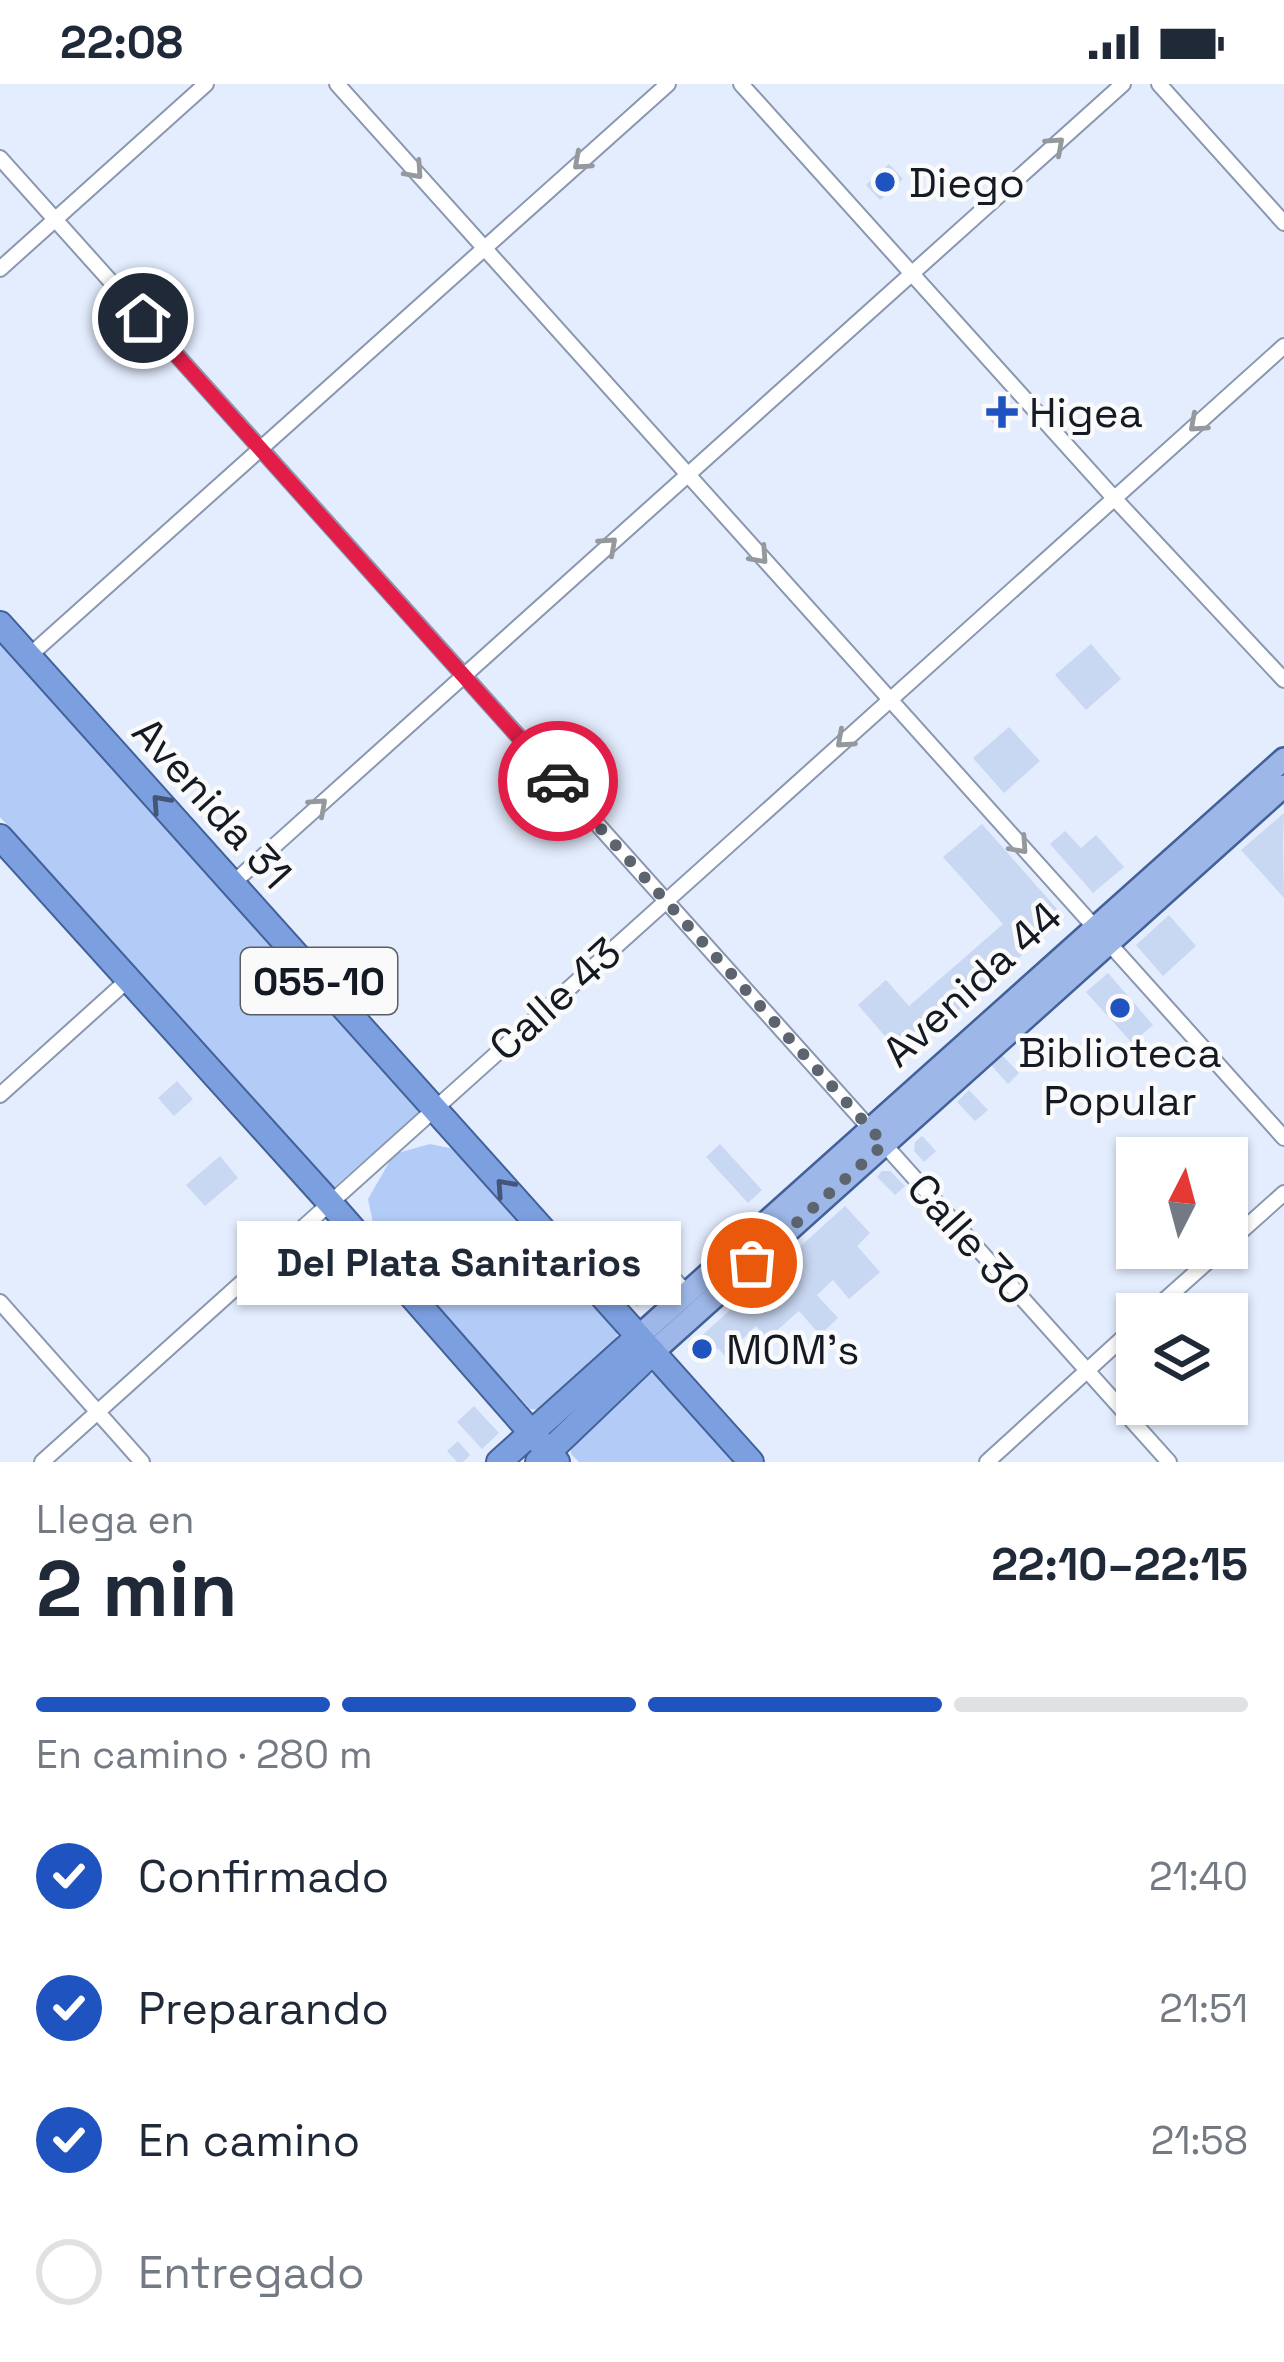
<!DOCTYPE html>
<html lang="es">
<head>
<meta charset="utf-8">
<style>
  :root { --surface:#fff; --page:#f6f6f7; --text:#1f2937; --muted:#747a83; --line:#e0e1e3; --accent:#1f53c0 }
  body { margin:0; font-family:"Space Grotesk",sans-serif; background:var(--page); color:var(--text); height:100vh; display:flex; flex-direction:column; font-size:45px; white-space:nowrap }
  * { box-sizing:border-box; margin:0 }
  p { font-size:39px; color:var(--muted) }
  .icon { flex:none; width:66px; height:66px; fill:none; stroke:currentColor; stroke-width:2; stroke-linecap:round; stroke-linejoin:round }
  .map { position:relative; height:1378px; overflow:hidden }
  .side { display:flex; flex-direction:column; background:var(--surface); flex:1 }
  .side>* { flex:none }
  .needle { width:78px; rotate:6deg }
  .tools { position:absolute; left:1116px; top:1053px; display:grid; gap:24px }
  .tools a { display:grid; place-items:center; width:132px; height:132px; border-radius:0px; background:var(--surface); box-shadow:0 3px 9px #0004; font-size:60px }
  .pin { position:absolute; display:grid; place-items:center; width:102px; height:102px; color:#fff; margin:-51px; border:6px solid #fff; border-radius:50%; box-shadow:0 3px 12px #0007 }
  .courier { position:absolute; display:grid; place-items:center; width:120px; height:120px; margin:-60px; border:9px solid #e11d48; border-radius:50%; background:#fff; color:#222; box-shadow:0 3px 15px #0007 }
  .bubble { position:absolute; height:84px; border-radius:0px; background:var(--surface); box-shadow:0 3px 9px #0004; font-size:39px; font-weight:700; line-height:84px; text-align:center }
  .headline em { font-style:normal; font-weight:700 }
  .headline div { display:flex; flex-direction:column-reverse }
  .headline { display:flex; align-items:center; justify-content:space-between; height:204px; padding:0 36px }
  h1 { font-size:78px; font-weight:700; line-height:90px }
  .bar { display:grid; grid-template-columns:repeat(4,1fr); gap:18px 12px; align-content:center; height:144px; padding:0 36px }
  .bar i { height:15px; border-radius:9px; background:var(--line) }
  .bar .on { background:var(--accent) }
  .bar p { grid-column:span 4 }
  ol { padding:0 36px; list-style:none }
  li { display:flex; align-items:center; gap:36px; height:132px }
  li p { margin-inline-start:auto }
  li .icon { padding:12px; border-radius:50%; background:var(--accent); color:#fff; stroke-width:4 }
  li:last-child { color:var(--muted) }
  li i { width:66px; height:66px; border:6px solid var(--line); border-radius:50% }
  .status { display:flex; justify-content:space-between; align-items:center; height:84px; padding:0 60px; background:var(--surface); direction:ltr }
  .status svg { height:33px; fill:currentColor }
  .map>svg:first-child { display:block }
  .green { fill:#b3cbf7 }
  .building { fill:#c8d7f2 }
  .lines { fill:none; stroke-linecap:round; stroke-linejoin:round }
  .service-casing { stroke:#8997b0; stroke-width:12 }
  .minor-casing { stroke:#8997b0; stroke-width:18 }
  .primary-casing { stroke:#436199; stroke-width:26 }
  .trunk-casing { stroke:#436199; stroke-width:28 }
  .service { stroke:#fff; stroke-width:8 }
  .minor { stroke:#fff; stroke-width:14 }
  .primary { stroke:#9db7e8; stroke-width:21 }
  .trunk { stroke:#7c9fe0; stroke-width:24 }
  .oneway { stroke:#95989c }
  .oneway2 { stroke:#435678 }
  .done { stroke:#5d6470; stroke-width:12; stroke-dasharray:0 21.6 }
  .route { stroke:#e11d48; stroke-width:15 }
  .poi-dot { fill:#1f53c0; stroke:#fafafa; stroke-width:4.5 }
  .labels { text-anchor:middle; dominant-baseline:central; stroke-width:9; stroke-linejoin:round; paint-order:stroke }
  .shield { fill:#fafafa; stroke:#595d64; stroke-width:3 }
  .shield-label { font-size:39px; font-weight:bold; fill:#141a23 }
  .poi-label { font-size:42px; fill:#141a23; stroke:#fafafa; text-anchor:start }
  .street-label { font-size:42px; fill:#141a23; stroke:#fafafa }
</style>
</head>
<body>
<div class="status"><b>22:08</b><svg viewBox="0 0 49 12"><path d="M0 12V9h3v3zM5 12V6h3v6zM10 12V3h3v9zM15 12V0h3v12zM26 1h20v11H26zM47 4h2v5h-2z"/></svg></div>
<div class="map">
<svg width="1284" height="1378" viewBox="0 0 1284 1378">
  <rect width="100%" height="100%" fill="#e4edfe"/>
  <!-- green -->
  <path class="green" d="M0 553 424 1024 334 1103 0 733Z
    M430 1060 459 1066 618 1243 616 1261 542 1326 530 1325 376 1153 368 1115 394 1070Z
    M646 1289 659 1291 739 1378H579L571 1370V1356Z"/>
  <!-- building -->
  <path class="building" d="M889 80 903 95 880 116 866 101Z
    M1006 313 1018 326 997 344 986 331Z
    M1091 560 1121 595 1086 626 1055 591Z
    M1009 643 1040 677 1004 709 973 674Z
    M1284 729 1283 758 1284 814 1241 766Z
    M982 740 1065 834 904 974 858 921 886 896 909 922 1003 840 943 773Z
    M1065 747 1081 764 1096 751 1124 783 1093 809 1050 760Z
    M1169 831 1196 862 1163 892 1136 861Z
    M1108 889 1153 941 1132 959 1086 908Z
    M1002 971 1019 989 1008 1000 991 981Z
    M177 997 193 1015 174 1032 158 1014Z
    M969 1006 988 1026 975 1037 957 1018Z
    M922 1052 936 1067 924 1078 914 1067 915 1058Z
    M720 1060 762 1106 748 1119 706 1073Z
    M220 1072 238 1094 205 1122 186 1101Z
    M882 1087H890L905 1102 895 1111 877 1093Z
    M845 1122 870 1149 857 1162 880 1188 849 1215 833 1196 817 1211 838 1234 820 1251 799 1227 767 1255 756 1242 725 1272 718 1264 701 1280 687 1265Z
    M655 1164 676 1190 637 1223 615 1198Z
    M474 1322 499 1349 482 1365 457 1338Z
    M458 1357 470 1371 463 1378H457L447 1367Z"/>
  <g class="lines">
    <!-- service casing -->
    <g class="service-casing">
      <path id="service" d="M676 1193 688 1206
        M597 1201 648 1161 652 1166"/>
    </g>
    <!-- minor casing -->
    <g class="minor-casing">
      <path id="minor" d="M337 0 1284 1054
        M741 0 1114 414 1284 596
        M1159 0 1284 139
        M0 74 1169 1378
        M0 185 206 0
        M29 572 668 0
        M232 800 1123 0
        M0 1011 130 894
        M1227 1160 1284 1109
        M0 1218 142 1378
        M1149 1230 1223 1164
        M42 1378 1284 262
        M987 1378 1137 1241"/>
    </g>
    <!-- primary casing -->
    <g class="primary-casing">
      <path id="primary" d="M638 1253 1284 675
        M653 1268 1284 702"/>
    </g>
    <!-- trunk casing -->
    <g class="trunk-casing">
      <path id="trunk" d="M0 540 751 1378
        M0 753 331 1120 557 1378
        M499 1378 638 1253
        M538 1378 653 1268"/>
    </g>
    <!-- service -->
    <use href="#service" class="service"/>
    <!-- minor -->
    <use href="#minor" class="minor"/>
    <!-- primary -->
    <use href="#primary" class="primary"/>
    <!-- trunk -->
    <use href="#trunk" class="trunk"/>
  </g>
  <!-- one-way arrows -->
  <defs><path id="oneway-chevron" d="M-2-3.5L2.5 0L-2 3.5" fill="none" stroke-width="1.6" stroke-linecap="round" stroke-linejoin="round" transform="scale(3)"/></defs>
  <g class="oneway">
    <use href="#oneway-chevron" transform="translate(1056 61) rotate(-42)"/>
    <use href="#oneway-chevron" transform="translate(581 78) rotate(138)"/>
    <use href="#oneway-chevron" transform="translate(415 87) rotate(48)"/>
    <use href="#oneway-chevron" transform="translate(1197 340) rotate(138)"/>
    <use href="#oneway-chevron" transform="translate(609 461) rotate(-42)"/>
    <use href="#oneway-chevron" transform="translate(760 472) rotate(48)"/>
    <use href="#oneway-chevron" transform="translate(844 656) rotate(138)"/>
    <use href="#oneway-chevron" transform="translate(319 722) rotate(-42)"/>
    <use href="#oneway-chevron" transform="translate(1020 762) rotate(48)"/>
  </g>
  <g class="oneway2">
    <use href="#oneway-chevron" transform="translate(160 719) rotate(-132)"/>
    <use href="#oneway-chevron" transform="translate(504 1103) rotate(-132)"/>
  </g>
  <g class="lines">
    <!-- done -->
    <path class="done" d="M558 697 884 1060 752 1179"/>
    <!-- route -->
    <path class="route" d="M143 234 558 697"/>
  </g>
  <!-- markers -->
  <g class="poi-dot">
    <circle cx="885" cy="98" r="12"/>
    <path d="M996 310h12v12h12v12h-12v12h-12v-12h-12v-12h12z"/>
    <circle cx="1120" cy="924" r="12"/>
    <circle cx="702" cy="1265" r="12"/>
  </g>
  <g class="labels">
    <!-- shield labels -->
    <rect class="shield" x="241" y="864" width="156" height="66" rx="9"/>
    <g class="shield-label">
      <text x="319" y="897">055-10</text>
    </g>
    <!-- poi labels -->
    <g class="poi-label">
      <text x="909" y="98">Diego</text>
      <text x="1029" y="328">Higea</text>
      <text x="1120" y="968" text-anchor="middle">Biblioteca<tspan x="1120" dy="48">Popular</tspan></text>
      <text x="726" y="1265">MOM's</text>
    </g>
    <!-- street labels -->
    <g class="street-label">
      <text transform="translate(212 719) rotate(48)">Avenida 31</text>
      <text transform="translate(972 900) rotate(-42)">Avenida 44</text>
      <text transform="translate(555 915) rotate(-42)">Calle 43</text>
      <text transform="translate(969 1155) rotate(48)">Calle 30</text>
    </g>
  </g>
</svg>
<div class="tools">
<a><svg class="needle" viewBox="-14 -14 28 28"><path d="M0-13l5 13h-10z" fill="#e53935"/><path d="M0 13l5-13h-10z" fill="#747a83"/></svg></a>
<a><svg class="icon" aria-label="layers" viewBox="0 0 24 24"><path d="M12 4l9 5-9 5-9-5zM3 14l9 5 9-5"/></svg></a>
</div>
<div class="pin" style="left:752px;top:1179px;background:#ea580c"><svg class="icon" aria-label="bag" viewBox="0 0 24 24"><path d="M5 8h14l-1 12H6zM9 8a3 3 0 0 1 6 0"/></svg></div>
<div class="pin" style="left:143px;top:234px;background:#1f2937"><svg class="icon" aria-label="home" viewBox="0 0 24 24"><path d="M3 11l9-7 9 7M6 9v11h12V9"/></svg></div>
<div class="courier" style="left:558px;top:697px"><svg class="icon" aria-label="car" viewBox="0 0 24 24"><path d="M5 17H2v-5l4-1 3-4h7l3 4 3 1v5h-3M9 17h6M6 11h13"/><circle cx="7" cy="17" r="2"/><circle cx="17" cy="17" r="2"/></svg></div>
<div class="bubble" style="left:237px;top:1137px;width:444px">Del Plata Sanitarios</div>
</div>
<section class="side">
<div class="headline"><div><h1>2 min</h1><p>Llega en</p></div><em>22:10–22:15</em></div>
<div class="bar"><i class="on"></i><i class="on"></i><i class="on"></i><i></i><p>En camino · 280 m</p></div>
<ol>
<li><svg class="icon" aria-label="check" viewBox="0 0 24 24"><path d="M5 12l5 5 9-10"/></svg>Confirmado<p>21:40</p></li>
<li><svg class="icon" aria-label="check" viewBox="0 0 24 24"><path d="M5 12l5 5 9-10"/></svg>Preparando<p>21:51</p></li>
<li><svg class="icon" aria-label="check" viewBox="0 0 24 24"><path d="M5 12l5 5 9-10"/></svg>En camino<p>21:58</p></li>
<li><i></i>Entregado</li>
</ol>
</section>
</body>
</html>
